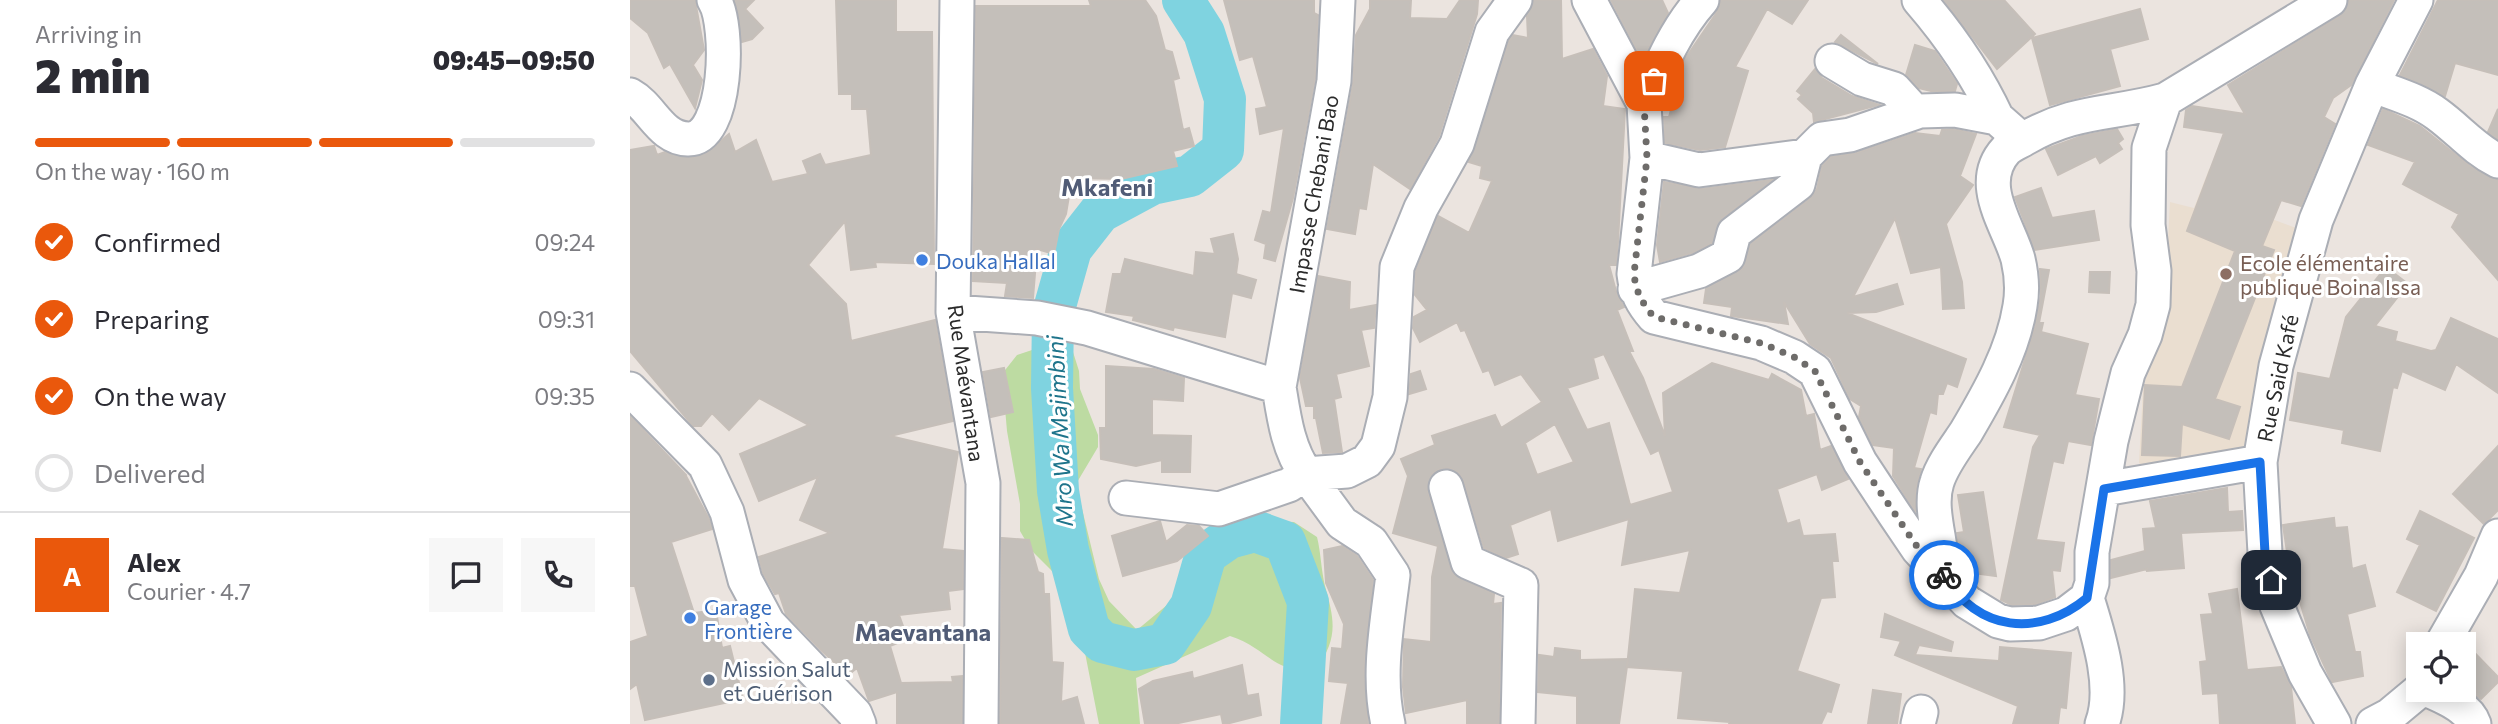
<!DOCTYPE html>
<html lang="en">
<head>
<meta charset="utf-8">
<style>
  :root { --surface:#fff; --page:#f7f7f7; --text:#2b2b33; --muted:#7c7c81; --line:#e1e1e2; --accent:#ea580c }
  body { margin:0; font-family:Commissioner,sans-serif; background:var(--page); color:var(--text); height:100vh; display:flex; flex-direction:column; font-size:26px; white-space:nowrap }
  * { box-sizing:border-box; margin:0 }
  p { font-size:23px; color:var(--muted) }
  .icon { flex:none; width:38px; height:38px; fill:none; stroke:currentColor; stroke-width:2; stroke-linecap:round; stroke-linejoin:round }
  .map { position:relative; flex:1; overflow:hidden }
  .sheet { display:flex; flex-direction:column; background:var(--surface); width:630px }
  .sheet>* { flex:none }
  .buttons { position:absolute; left:1776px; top:632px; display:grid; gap:14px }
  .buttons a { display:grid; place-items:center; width:70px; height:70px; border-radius:0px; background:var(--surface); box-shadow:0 4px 18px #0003; font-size:35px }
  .pin { position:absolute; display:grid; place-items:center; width:60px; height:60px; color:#fff; margin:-30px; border-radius:14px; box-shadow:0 4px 10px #0006 }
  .courier { position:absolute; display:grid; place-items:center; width:70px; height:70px; margin:-35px; border:5px solid #1a73e8; border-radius:50%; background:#fff; color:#222; box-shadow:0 2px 9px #0007 }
  .head em { font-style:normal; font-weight:800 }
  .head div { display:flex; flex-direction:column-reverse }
  .head { display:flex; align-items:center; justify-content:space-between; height:119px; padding:0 35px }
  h1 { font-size:46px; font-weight:800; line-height:52px }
  .bar { display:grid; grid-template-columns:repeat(4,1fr); gap:10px 7px; align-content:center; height:84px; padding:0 35px }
  .bar i { height:9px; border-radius:5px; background:var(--line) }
  .bar .active { background:var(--accent) }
  .bar p { grid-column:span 4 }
  .line { display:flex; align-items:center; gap:18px; padding:0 35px; border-top:2px solid var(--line) }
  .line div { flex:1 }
  .round { display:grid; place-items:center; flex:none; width:74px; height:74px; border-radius:0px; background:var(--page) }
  ol { padding:0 35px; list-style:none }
  li { display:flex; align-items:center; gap:21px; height:77px }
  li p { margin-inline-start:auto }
  li .icon { padding:7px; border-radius:50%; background:var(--accent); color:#fff; stroke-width:4 }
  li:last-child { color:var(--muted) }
  li i { width:38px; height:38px; border:4px solid var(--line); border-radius:50% }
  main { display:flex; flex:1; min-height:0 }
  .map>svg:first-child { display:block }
  .education { fill:#eaded0 }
  .green { fill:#bddba2 }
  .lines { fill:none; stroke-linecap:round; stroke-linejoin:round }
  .river { stroke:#7fd3e0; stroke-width:42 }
  .building { fill:#c4bfba; stroke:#c6bfb9; stroke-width:2; fill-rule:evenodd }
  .minor-casing { stroke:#abaeb5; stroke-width:37 }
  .minor { stroke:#fff; stroke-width:33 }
  .done { stroke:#6e6c6a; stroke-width:7; stroke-dasharray:0 12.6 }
  .route { stroke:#1a73e8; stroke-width:9 }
  .shop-dot { fill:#3f7fe0; stroke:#fff; stroke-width:2.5 }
  .education-dot { fill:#8d6e63; stroke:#fff; stroke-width:2.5 }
  .service-dot { fill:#5c6f8a; stroke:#fff; stroke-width:2.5 }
  .labels { text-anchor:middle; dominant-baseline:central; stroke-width:6; stroke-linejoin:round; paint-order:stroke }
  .street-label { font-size:21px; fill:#2b2b2b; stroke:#fff }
  .shop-label { font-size:21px; fill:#366cbe; stroke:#fff; text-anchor:start }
  .education-label { font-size:21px; fill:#785e54; stroke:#fff; text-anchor:start }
  .service-label { font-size:21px; fill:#4e5e75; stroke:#fff; text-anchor:start }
  .water-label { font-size:23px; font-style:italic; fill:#1e748b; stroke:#fff }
  .quarter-label { font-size:24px; font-weight:bold; fill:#515c76; stroke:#fff }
</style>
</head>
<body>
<main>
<section class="sheet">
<div class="head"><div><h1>2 min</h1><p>Arriving in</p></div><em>09:45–09:50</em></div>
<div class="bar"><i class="active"></i><i class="active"></i><i class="active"></i><i></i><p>On the way · 160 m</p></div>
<ol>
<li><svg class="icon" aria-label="check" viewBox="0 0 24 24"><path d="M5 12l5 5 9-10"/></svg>Confirmed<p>09:24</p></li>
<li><svg class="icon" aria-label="check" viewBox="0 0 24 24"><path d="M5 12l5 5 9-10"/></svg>Preparing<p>09:31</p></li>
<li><svg class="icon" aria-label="check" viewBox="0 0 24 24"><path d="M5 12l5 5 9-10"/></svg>On the way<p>09:35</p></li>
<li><i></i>Delivered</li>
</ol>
<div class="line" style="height:126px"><b class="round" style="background:var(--accent);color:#fff">A</b><div><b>Alex</b><p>Courier · 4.7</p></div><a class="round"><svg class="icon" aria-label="chat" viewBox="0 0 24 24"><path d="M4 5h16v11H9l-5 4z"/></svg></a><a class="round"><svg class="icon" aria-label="phone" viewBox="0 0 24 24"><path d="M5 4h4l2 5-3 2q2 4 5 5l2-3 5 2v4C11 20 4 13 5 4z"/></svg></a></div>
</section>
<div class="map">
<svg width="1868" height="724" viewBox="0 0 1868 724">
  <rect width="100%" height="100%" fill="#ebe4df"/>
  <!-- education -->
  <path class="education" d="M1579 169 1619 184 1610 207 1666 228 1619 444 1612 449 1514 467 1509 463 1513 388 1534 319 1540 202 1564 208Z"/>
  <!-- green -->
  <path class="green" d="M423 343 443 352 449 371 450 389 468 435V447L446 484 469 579 479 601 507 630 590 561 632 521 664 522 687 537C691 553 691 570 695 586 705 622 708 638 686 670 642 674 638 648 600 636L506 678 510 724H469L446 607 436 585 401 550 390 531V504L377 431 372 374 387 355Z"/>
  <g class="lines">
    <!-- river -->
    <path class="river" d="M553 0 574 33 595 99 593 150 560 176 522 184 470 212 441 249 423 313 422 388 428 491 438 550 459 629 472 642 504 650 535 644 561 606 576 554 599 538 625 531 655 542 678 602 671 724"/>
  </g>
  <!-- building -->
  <path class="building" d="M0 0H65L74 50 63 65 72 80 65 108 40 64 34 68 18 33 0 18Z
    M105 0H124L115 9 133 28 122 39 112 42Z
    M206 0H266V32H302L304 264 245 262 246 267 221 270 215 221 178 265 216 304 221 341 305 320 323 421 260 436 328 452 312 549 333 551V589L318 591 320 609 269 615 273 626 265 630 270 642 260 646 271 683 323 682 322 677 332 676V724H267V692L239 701 227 668 218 675 191 650 156 614 149 593 145 594 133 573 129 557 200 533 170 520 188 477 129 501 110 454 179 425 129 398 99 430 82 413 71 426H63L0 351V150L24 146 27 155 35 152 64 157 78 152 99 134 105 152 126 140 142 182 178 174 173 161 190 154 195 165 241 155 237 109H222V94H209Z
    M459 0H515L526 16 535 50 542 52 549 78 543 80 553 130 559 128 564 146 543 151 547 166 491 179 442 178 436 214 429 229 424 254 407 249 403 298 375 296 377 283 343 281 346 6H461Z
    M594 0H684V13L688 15 685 79 663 198 645 261 634 258 636 244 625 240 633 211 641 213 654 128 630 134 626 109 637 107 623 56 610 60Z
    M740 0H781L780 18 817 19 830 0H848L847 14 809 136 780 189 743 164 736 209 729 208 725 234 697 229 723 84 726 35 740 9Z
    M904 0H931L932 59 963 49 977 76 973 106 995 109 988 242 986 265H979L987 295 994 307 987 310 1003 351H999L1013 378 1035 436 1033 393 1082 363 1139 380 1142 374 1171 390 1176 416 1184 414 1190 450 1201 446 1218 479 1192 490 1187 474 1147 489 1157 524 1169 520 1173 536 1205 534 1208 561H1202L1205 597 1191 598 1167 671 1209 685 1201 712 1197 711 1191 724H1099L1100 722 1048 718 1053 671 997 667 1005 589 1050 593 1060 550 992 565 999 519 928 541 921 509 880 525 888 554 876 558 854 548 834 482 829 473 820 468 810 469 802 474 798 492 823 574 864 594 863 604 871 603 869 724H837V700L776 713 773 687 774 639 801 642 802 577 808 546 763 533 778 476 771 459 805 445 802 436 865 415 871 428 912 402 891 374 865 385 859 370 853 372 835 330 831 331 827 322 790 342 783 328 784 317 797 310 785 295 786 271 808 216 839 233 862 181 850 178 852 166 839 162 879 41 883 35 898 38 897 16ZM974 354 1021 454 1029 450 1043 492 1000 505 979 423 957 430 937 388 968 378 963 358ZM925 424 944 462 907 475 895 443Z
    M981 0H1032L1038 13 1012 60Z
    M1091 0H1178L1162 24 1137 9 1105 67 1118 71 1095 147 1070 150 1035 143 1034 117H1039L1055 59 1087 12Z
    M1314 0H1374L1405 34 1367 69Z
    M1719 0H1764L1721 85 1703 98 1694 117 1705 124 1671 206 1651 200 1632 246 1644 250 1585 399 1610 407 1599 439 1552 424 1550 456 1512 455 1515 385 1552 387 1605 251 1557 231 1594 133 1554 127 1556 110 1562 106 1615 114 1598 85 1710 16Z
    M1808 0H1868V75L1825 63 1815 96 1770 75Z
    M1510 9 1518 39 1480 49 1490 86 1420 105 1402 38Z
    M1211 35 1248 64 1205 42Z
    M1285 45 1305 51 1327 84 1325 91H1301L1289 88 1276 75Z
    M1185 69 1192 78 1222 96 1249 105 1184 122 1183 113 1168 99 1172 95 1167 91Z
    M1753 109 1790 126 1841 167 1868 180V280L1822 227 1829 214 1773 184 1785 162 1738 145Z
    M1868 109V139L1858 132Z
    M1323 129 1346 134 1330 176 1343 185 1316 224 1332 282 1334 308 1313 309 1311 267 1281 273 1265 218 1223 297 1267 284 1273 304 1246 312 1217 313 1336 359 1327 387 1317 383 1313 394H1308L1306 414 1300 412 1284 468 1291 469 1286 489 1285 511 1263 476 1264 448 1243 445 1229 417 1231 406 1220 399 1201 358 1180 344 1154 302 1158 324 1101 316 1102 307 1074 303 1076 289 1113 268 1121 244 1180 199 1187 189 1192 166 1201 157 1226 153 1285 133 1310 136 1312 130Z
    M1487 129 1493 139 1488 143 1492 149 1470 163 1466 156 1428 175 1416 149 1452 136Z
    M1142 180 1092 218 1082 243 1062 253 1030 262 1027 245 1034 182 1071 189Z
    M1411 188 1422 218 1464 211 1469 240 1405 250 1385 197Z
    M603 234 608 259 606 274 626 280 621 298 602 293 595 337 544 327 543 330 503 320 504 316 476 312 483 274H491L495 259 564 276 566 252 585 254 581 239Z
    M1756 267 1778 284 1745 326 1767 332 1765 341 1801 351 1806 350 1821 318 1868 339V393L1826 364 1815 390 1772 371 1767 388 1763 387 1750 451 1712 443 1714 430 1660 420 1668 373 1700 379 1716 317Z
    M1410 269 1419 270 1409 323H1413L1411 332 1458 344 1445 395 1469 399 1461 445 1438 441 1433 463 1423 461 1406 540 1434 543 1430 571 1422 570 1425 597 1406 604 1382 605 1371 600 1403 447 1410 435 1374 427 1405 327 1411 296Z
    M1460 272H1480L1479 293 1459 292Z
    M688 276 720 282 719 310 746 305 744 328 731 330 739 366 706 374 711 397 704 399 712 452 693 453 686 418H684V406H676L670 378Z
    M476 366 524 369 554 378 553 401 522 399V435L561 436 560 472H532V460L506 466 471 459 470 428H476Z
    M374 368 383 412 361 417 353 372Z
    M790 371 796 389 779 394 781 374Z
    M0 416 56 475 54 477 56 476 79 519 82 529 41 542 64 613 86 610 92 648 100 646 113 699 15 720 7 684 0 689V642L18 636 5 586H0Z
    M1868 446V510L1854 524 1823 494Z
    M1597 488 1598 512 1612 511 1613 530 1551 533 1554 568 1517 571V569L1481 578V560L1515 551 1513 529 1526 528 1520 501Z
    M1353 492 1366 576 1335 572 1337 558 1331 560 1327 533 1334 532 1328 495Z
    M1790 511 1844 538 1806 611 1767 592 1790 545 1777 539Z
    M1704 518 1705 528 1717 527 1722 569 1735 565 1745 606 1717 614 1725 652H1730L1733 676 1702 682 1680 635 1663 579H1661L1653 525Z
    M530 521 536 542 557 525 569 526 578 536 547 561 493 576 482 536Z
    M372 538 399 540 408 572 413 574 414 594H419L422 662 433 663 431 702 447 697 454 724H370Z
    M712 546 727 556 743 580 734 668 738 724H711L718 683 699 681 702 648 712 649 714 624 696 583 694 550Z
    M1607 589 1617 670 1651 667 1661 687 1665 724H1590L1588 693 1573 694 1570 662 1577 661 1571 615 1583 614 1579 594Z
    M1255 614 1323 642 1321 651 1289 645 1285 655 1369 661 1370 647 1441 653 1436 708 1430 707 1428 724H1383L1388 706 1265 655 1271 641 1251 637Z
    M1835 643 1868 677V682L1851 699 1834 686Z
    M925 648 950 651V660L998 659 989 724H947V696L908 692 909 655 924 657Z
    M612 665 617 696 628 694 631 715 596 724H593L591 714 544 724H515L509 689 523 681 562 672 563 679Z
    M1243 690 1271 694 1267 724H1238Z"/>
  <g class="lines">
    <!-- minor casing -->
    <g class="minor-casing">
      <path id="minor" d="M327 0 323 312 353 483 351 724
        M959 0 1014 104 1017 158 1004 274C1006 292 1012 303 1024 317L1131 343 1164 357 1185 371 1230 462 1265 515 1288 549 1337 602 1368 621 1380 624 1409 623 1436 614 1457 598 1462 583V552L1481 441 1498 373 1515 335 1523 305 1524 271 1518 225 1519 148 1535 100 1700 0
        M1289 0C1321 37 1346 73 1367 118
        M1202 61 1232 79 1264 89 1285 112
        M1742 85C1765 94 1788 100 1807 114 1829 130 1844 149 1868 161
        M0 95C22 107 30 138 58 139 98 140 100 24 84 0
        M1014 104C1030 67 1045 30 1072 0
        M1017 158 1069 170 1175 156
        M1005 289 1069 271 1098 256 1104 233 1168 184 1175 156 1192 139 1220 135 1290 111 1325 110 1367 118 1392 140
        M323 312 407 318 457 328 649 387C654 418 658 449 676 474L717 471 737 461 748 446 760 397 767 267 791 208 827 144 862 32 885 0
        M649 387 704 81 708 0
        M0 389 75 465 97 512 115 580 138 623 225 714 229 724
        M816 487 838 562 891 585 888 724
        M1474 489 1630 462
        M496 498 589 509 659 485 676 474 712 523 741 542 763 575C757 624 747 676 758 724
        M1312 572C1313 544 1298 509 1307 482 1312 465 1326 447 1336 432 1359 393 1383 351 1390 306 1393 289 1392 276 1388 259 1379 226 1345 184 1376 150 1380 146 1389 142 1394 139 1446 109 1481 115 1535 100
        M1457 598C1468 634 1486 687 1472 724
        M1812 644 1851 576 1868 536
        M1798 690C1813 697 1838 706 1844 724
        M1288 724 1291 712
        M1704 724 1675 673 1647 606 1635 553 1630 462 1646 366 1686 220 1742 85 1786 0
        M1743 724 1760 715 1790 690"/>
    </g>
    <!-- minor -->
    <use href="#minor" class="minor"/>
  </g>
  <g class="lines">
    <!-- done -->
    <path class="done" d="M1024 81 1014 104 1017 158 1004 274C1006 292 1012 303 1024 317L1131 343 1164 357 1185 371 1230 462 1288 548 1314 575"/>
    <!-- route -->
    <path class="route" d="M1314 575C1347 632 1409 638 1457 598L1474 489 1630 462 1635 553 1641 580"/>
  </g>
  <!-- markers -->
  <g class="shop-dot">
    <circle cx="292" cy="260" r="7"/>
    <circle cx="60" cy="618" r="7"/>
  </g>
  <circle class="education-dot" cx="1596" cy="274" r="7"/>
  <circle class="service-dot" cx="79" cy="680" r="7"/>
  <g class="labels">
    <!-- street labels -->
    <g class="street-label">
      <text transform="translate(683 194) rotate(-80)">Impasse Chebani Bao</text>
      <text transform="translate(1647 378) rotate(-78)">Rue Said Kafé</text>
      <text transform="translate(337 383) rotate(82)">Rue Maévantana</text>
    </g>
    <!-- shop labels -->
    <g class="shop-label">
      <text x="306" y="260">Douka Hallal</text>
      <text x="74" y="606">Garage<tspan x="74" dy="24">Frontière</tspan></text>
    </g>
    <!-- education labels -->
    <g class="education-label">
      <text x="1610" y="262">Ecole élémentaire<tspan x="1610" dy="24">publique Boina Issa</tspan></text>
    </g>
    <!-- service labels -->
    <g class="service-label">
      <text x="93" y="668">Mission Salut<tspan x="93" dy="24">et Guérison</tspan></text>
    </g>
    <!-- water labels -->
    <g class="water-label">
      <text transform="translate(429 431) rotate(-93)">Mro Wa Majimbini</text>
    </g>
    <!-- quarter labels -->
    <g class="quarter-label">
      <text x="477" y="186">Mkafeni</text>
      <text x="293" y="631">Maevantana</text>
    </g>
  </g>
</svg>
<div class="buttons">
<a><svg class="icon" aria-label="locate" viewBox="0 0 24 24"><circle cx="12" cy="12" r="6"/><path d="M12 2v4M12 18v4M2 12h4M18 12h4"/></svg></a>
</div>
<div class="pin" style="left:1024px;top:81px;background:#ea580c"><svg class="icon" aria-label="bag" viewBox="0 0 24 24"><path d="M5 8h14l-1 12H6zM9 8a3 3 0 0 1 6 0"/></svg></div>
<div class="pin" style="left:1641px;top:580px;background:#1f2937"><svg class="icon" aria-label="home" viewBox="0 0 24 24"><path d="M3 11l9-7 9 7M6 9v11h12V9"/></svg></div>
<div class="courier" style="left:1314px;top:575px"><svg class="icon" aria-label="bike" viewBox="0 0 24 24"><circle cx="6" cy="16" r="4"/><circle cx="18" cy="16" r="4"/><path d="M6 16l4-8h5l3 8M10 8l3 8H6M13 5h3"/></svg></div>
</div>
</main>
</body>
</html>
